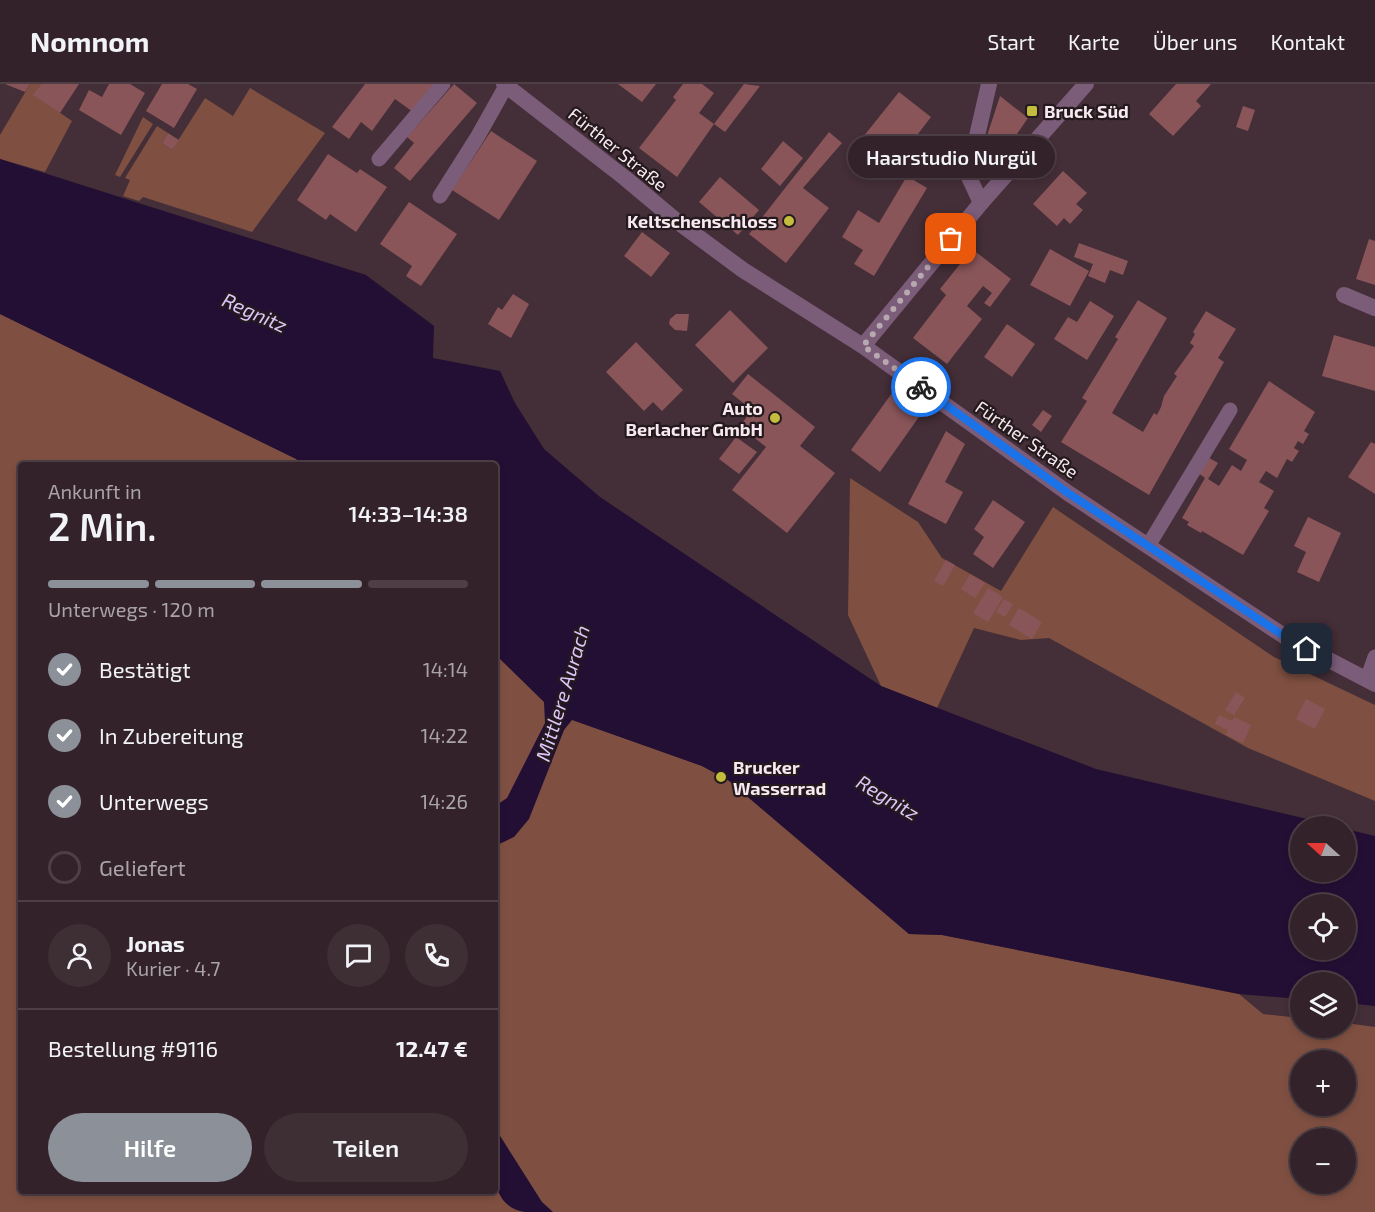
<!DOCTYPE html>
<html lang="de">
<head>
<meta charset="utf-8">
<style>
  :root { --surface:#332229; --page:#3e2f35; --text:#f1f3f6; --muted:#a9a4a8; --line:#4e3f46; --accent:#8c9099 }
  body { margin:0; font-family:"Exo 2",sans-serif; background:var(--page); color:var(--text); height:100vh; display:flex; flex-direction:column; font-size:22px; white-space:nowrap }
  * { box-sizing:border-box; margin:0 }
  p { font-size:20px; color:var(--muted) }
  .icon { flex:none; width:33px; height:33px; fill:none; stroke:currentColor; stroke-width:2; stroke-linecap:round; stroke-linejoin:round }
  .map { position:relative; flex:1; overflow:hidden }
  .drawer { position:absolute; left:18px; top:378px; width:480px; height:732px; display:flex; flex-direction:column; background:var(--surface); border-radius:6px; box-shadow:0 3px 9px #0003,0 0 0 2px var(--line) }
  .drawer>* { flex:none }
  .needle { width:39px; rotate:291deg }
  .fabs { position:absolute; left:1290px; top:732px; display:grid; gap:12px }
  .fabs a { display:grid; place-items:center; width:66px; height:66px; border-radius:50%; background:var(--surface); box-shadow:0 3px 9px #0003,0 0 0 2px var(--line); font-size:30px }
  .pin { position:absolute; display:grid; place-items:center; width:51px; height:51px; color:#fff; margin:-26px; border-radius:12px; box-shadow:0 3px 9px #0006 }
  .courier { position:absolute; display:grid; place-items:center; width:60px; height:60px; margin:-30px; border:4px solid #1a73e8; border-radius:50%; background:#fff; color:#222; box-shadow:0 2px 8px #0007 }
  .bubble { position:absolute; height:42px; border-radius:21px; background:var(--surface); box-shadow:0 3px 9px #0003,0 0 0 2px var(--line); font-size:20px; font-weight:600; line-height:42px; text-align:center }
  .summary em { font-style:normal; font-weight:600 }
  .summary div { display:flex; flex-direction:column-reverse }
  .summary { display:flex; align-items:center; justify-content:space-between; height:102px; padding:0 30px }
  h1 { font-size:39px; font-weight:600; line-height:45px }
  .bar { display:grid; grid-template-columns:repeat(4,1fr); gap:9px 6px; align-content:center; height:72px; padding:0 30px }
  .bar i { height:8px; border-radius:4px; background:var(--line) }
  .bar .selected { background:var(--accent) }
  .bar p { grid-column:span 4 }
  .line { display:flex; align-items:center; gap:15px; padding:0 30px; border-top:2px solid var(--line) }
  .line div { flex:1 }
  .round { display:grid; place-items:center; flex:none; width:63px; height:63px; border-radius:32px; background:var(--page) }
  ol { padding:0 30px; list-style:none }
  li { display:flex; align-items:center; gap:18px; height:66px }
  li p { margin-inline-start:auto }
  li .icon { padding:6px; border-radius:50%; background:var(--accent); color:#fff; stroke-width:4 }
  li:last-child { color:var(--muted) }
  li i { width:33px; height:33px; border:3px solid var(--line); border-radius:50% }
  .cta { display:flex; gap:12px; margin-top:auto; padding:12px 30px }
  .cta a { flex:1; height:69px; border-radius:36px; background:var(--accent); color:#fff; font-size:24px; font-weight:600; line-height:69px; text-align:center }
  .cta a+a { background:var(--page); color:var(--text) }
  header { display:flex; align-items:center; gap:36px; box-sizing:border-box; height:84px; padding:0 30px; background:var(--surface); border-bottom:2px solid var(--line) }
  header strong { font-size:28px }
  nav { display:flex; gap:33px; margin-inline-start:auto; font-size:21px }
  .map>svg:first-child { display:block }
  .green { fill:#7f5042; fill-rule:evenodd }
  .water { fill:#230f34; fill-rule:evenodd }
  .building { fill:#895559 }
  .lines { fill:none; stroke-linecap:round; stroke-linejoin:round }
  .service { stroke:#7b5c79; stroke-width:15 }
  .minor { stroke:#7b5c79; stroke-width:16 }
  .tertiary { stroke:#7b5c79; stroke-width:16 }
  .done { stroke:#b8a8af; stroke-width:6; stroke-dasharray:0 10.8 }
  .route { stroke:#1a73e8; stroke-width:8 }
  .poi-dot { fill:#c4bc3e; stroke:#241a1e; stroke-width:2 }
  .labels { text-anchor:middle; dominant-baseline:central; stroke-width:4.5; stroke-linejoin:round; paint-order:stroke }
  .poi-label { font-size:18px; font-weight:bold; fill:#f7e9ef; stroke:#241a1e; text-anchor:start }
  .street-label { font-size:18px; fill:#f7e9ef; stroke:#241a1e }
  .water-label { font-size:20px; font-style:italic; fill:#dfc5fc; stroke:#241a1e }
</style>
</head>
<body>
<header>
<strong>Nomnom</strong>
<nav><a>Start</a><a>Karte</a><a>Über uns</a><a>Kontakt</a></nav>
</header>
<div class="map">
<svg width="1375" height="1128" viewBox="0 0 1375 1128">
  <rect width="100%" height="100%" fill="#442e37"/>
  <!-- green -->
  <path class="green" d="M30 0H41L34 11 72 37 45 88 0 75V51Z
    M250 4 325 49 252 148 143 113 139 117 123 112 130 96 125 94 157 42 168 49 162 59 172 66 205 14 233 32Z
    M143 33 153 40 120 93 115 91Z
    M0 230 297 375 302 381H21V1107H495V570L557 630 702 682 728 696 909 850 942 851 1239 910 1263 930 1300 934V944H1346V939L1375 943V1128H0ZM1300 976H1346V1022H1300ZM1300 1054H1346V1100H1300Z
    M850 394 918 438 942 474 1001 507 1053 423 1274 573 1375 621V717L1248 664 1049 554 1021 556 974 544 937 624 881 602 848 531Z"/>
  <!-- water -->
  <path class="water" d="M0 75 366 191 434 242 433 274 500 287 515 319 544 365 600 413 881 602 1096 685 1337 742H1300V788H1346V745L1375 752V922L1346 919V898H1300V915L1239 910 942 851 909 850 728 696 702 682 572 636 564 646 529 735 514 753 495 762V722L507 714 545 639 544 618 495 570V381H302L296 375 0 230ZM1300 820H1346V866H1300Z
    M495 1044 542 1118 553 1128C544 1128 534 1128 525 1128 485 1122 495 1073 495 1044Z"/>
  <!-- building -->
  <path class="building" d="M5 0H30L25 8Z
    M41 0H79L60 29 33 11Z
    M109 0H130L145 9 121 51 79 26 89 6 102 13Z
    M162 0H188L197 5 174 44 146 27Z
    M365 0H434L413 28 395 15 372 47 361 38 349 55 332 43Z
    M454 0 477 19 410 97 394 84 414 59 407 53Z
    M618 0H656L642 18Z
    M683 0H702L714 9 699 29 714 40 677 93 639 64 676 16 673 13Z
    M744 0 760 2 725 48 714 40Z
    M1176 0H1211L1196 17 1201 22 1173 52 1149 30Z
    M899 8 931 33 888 89 855 63Z
    M1000 12 1028 34 1005 67 986 55Z
    M1243 22 1255 26 1248 47 1236 43Z
    M491 47 537 77 499 136 452 106Z
    M829 48 842 59 803 104 829 124 786 179 749 150Z
    M168 49 179 56 172 66 162 59Z
    M783 57 803 74 780 102 761 85Z
    M328 70 357 89 360 85 387 103 356 148 330 130 326 136 297 116Z
    M1063 87 1087 109 1076 120 1083 126 1070 140 1064 134 1057 142 1033 120Z
    M907 92 927 104 874 192 854 180 863 166 842 153 858 126 879 139Z
    M720 93 759 126 738 151 699 118Z
    M409 118 457 150 421 202 406 192 412 182 380 160Z
    M642 148 670 169 651 193 624 172Z
    M1369 155 1375 157V201L1356 195Z
    M1079 159 1128 177 1123 191 1110 186 1105 199 1088 192 1093 180 1074 173Z
    M972 165 1011 195 990 223 984 219 992 209 983 202 967 222 982 235 947 280 913 254 946 211 940 205Z
    M1050 165 1089 187 1070 222 1030 201Z
    M513 210 529 220 511 254 488 240 498 223 502 226Z
    M1138 216 1167 234 1112 329 1143 348 1154 329 1157 331 1161 323 1164 312 1177 292 1174 290 1194 262 1190 259 1195 250 1193 248 1206 227 1236 245 1218 274 1224 278 1149 411 1061 358 1087 317 1082 314 1118 255 1115 253Z
    M1090 217 1114 232 1087 276 1054 255 1068 233 1077 238Z
    M730 226 768 264 733 299 695 261Z
    M676 230H689L687 247 675 246 669 240 670 235Z
    M1007 240 1035 260 1012 293 984 273Z
    M1334 251 1375 263V307L1322 292Z
    M636 258 683 306 662 327 653 318 644 327 606 288Z
    M748 290 815 343 800 362 835 389 787 449 732 406 766 363 740 342 752 326 732 310Z
    M1269 297 1315 328 1304 347 1309 350 1303 360 1298 357 1294 364 1299 367 1292 378 1287 375 1277 394 1266 387 1259 398 1274 407 1264 424 1269 427 1243 471 1202 447 1201 449 1187 441 1189 438 1182 434 1205 394 1197 388 1206 372 1218 379 1208 395 1219 402 1232 381 1241 387 1247 376 1229 365Z
    M892 309 921 330 880 388 851 366Z
    M1043 326 1052 332 1041 348 1032 341Z
    M946 347 965 360 945 398 963 408 946 440 908 420Z
    M736 353 757 368 739 390 719 375Z
    M1371 358 1375 360V410L1348 393Z
    M993 416 1025 438 993 484 973 470 984 453 974 445Z
    M1308 433 1341 449 1319 498 1297 488 1306 468 1294 462Z
    M946 476 955 481 943 502 934 497Z
    M970 490 985 499 975 514 961 505Z
    M988 504 1003 513 988 538 973 529Z
    M1004 515 1013 520 1005 533 996 528Z
    M1019 524 1042 538 1032 555 1009 541Z
    M1236 608 1245 614 1234 631 1225 626Z
    M1306 615 1325 625 1315 645 1296 635Z
    M1219 631 1232 637 1234 633 1251 641 1243 659 1226 651 1228 646 1215 640Z"/>
  <g class="lines">
    <!-- service -->
    <path class="service" d="M379 75 443 0
      M440 112 478 52 506 2
      M1148 462 1230 326
      M1367 596 1375 573"/>
    <!-- minor -->
    <path class="minor" d="M981 119 968 91 989 0
      M1344 211 1375 224"/>
    <!-- tertiary -->
    <path class="tertiary" d="M504 0 625 94 674 135 743 186 863 262 1068 409 1287 554 1375 600
      M863 262 981 119 1086 0"/>
  </g>
  <g class="lines">
    <!-- done -->
    <path class="done" d="M921 303 863 262 951 155"/>
    <!-- route -->
    <path class="route" d="M921 303 1068 409 1287 554 1307 565"/>
  </g>
  <!-- markers -->
  <g class="poi-dot">
    <rect x="1026" y="21" width="12" height="12" rx="3"/>
    <circle cx="789" cy="137" r="6"/>
    <circle cx="775" cy="334" r="6"/>
    <circle cx="721" cy="693" r="6"/>
  </g>
  <g class="labels">
    <!-- poi labels -->
    <g class="poi-label">
      <text x="1044" y="27">Bruck Süd</text>
      <text x="777" y="137" text-anchor="end">Keltschenschloss</text>
      <text x="763" y="324" text-anchor="end">Auto<tspan x="763" dy="21">Berlacher GmbH</tspan></text>
      <text x="733" y="683">Brucker<tspan x="733" dy="21">Wasserrad</tspan></text>
    </g>
    <!-- street labels -->
    <g class="street-label">
      <text transform="translate(618 65) rotate(39)">Fürther Straße</text>
      <text transform="translate(1027 355) rotate(35)">Fürther Straße</text>
    </g>
    <!-- water labels -->
    <g class="water-label">
      <text transform="translate(255 228) rotate(24)">Regnitz</text>
      <text transform="translate(562 609) rotate(-73)">Mittlere Aurach</text>
      <text transform="translate(888 713) rotate(31)">Regnitz</text>
    </g>
  </g>
</svg>
<div class="fabs">
<a><svg class="needle" viewBox="-14 -14 28 28"><path d="M0-13l5 13h-10z" fill="#e53935"/><path d="M0 13l5-13h-10z" fill="#a9a4a8"/></svg></a>
<a><svg class="icon" aria-label="locate" viewBox="0 0 24 24"><circle cx="12" cy="12" r="6"/><path d="M12 2v4M12 18v4M2 12h4M18 12h4"/></svg></a>
<a><svg class="icon" aria-label="layers" viewBox="0 0 24 24"><path d="M12 4l9 5-9 5-9-5zM3 14l9 5 9-5"/></svg></a>
<a>+</a>
<a>−</a>
</div>
<div class="pin" style="left:951px;top:155px;background:#ea580c"><svg class="icon" aria-label="bag" viewBox="0 0 24 24"><path d="M5 8h14l-1 12H6zM9 8a3 3 0 0 1 6 0"/></svg></div>
<div class="pin" style="left:1307px;top:565px;background:#1f2937"><svg class="icon" aria-label="home" viewBox="0 0 24 24"><path d="M3 11l9-7 9 7M6 9v11h12V9"/></svg></div>
<div class="courier" style="left:921px;top:303px"><svg class="icon" aria-label="bike" viewBox="0 0 24 24"><circle cx="6" cy="16" r="4"/><circle cx="18" cy="16" r="4"/><path d="M6 16l4-8h5l3 8M10 8l3 8H6M13 5h3"/></svg></div>
<div class="bubble" style="left:848px;top:52px;width:207px">Haarstudio Nurgül</div>
<section class="drawer">
<div class="summary"><div><h1>2 Min.</h1><p>Ankunft in</p></div><em>14:33–14:38</em></div>
<div class="bar"><i class="selected"></i><i class="selected"></i><i class="selected"></i><i></i><p>Unterwegs · 120 m</p></div>
<ol>
<li><svg class="icon" aria-label="check" viewBox="0 0 24 24"><path d="M5 12l5 5 9-10"/></svg>Bestätigt<p>14:14</p></li>
<li><svg class="icon" aria-label="check" viewBox="0 0 24 24"><path d="M5 12l5 5 9-10"/></svg>In Zubereitung<p>14:22</p></li>
<li><svg class="icon" aria-label="check" viewBox="0 0 24 24"><path d="M5 12l5 5 9-10"/></svg>Unterwegs<p>14:26</p></li>
<li><i></i>Geliefert</li>
</ol>
<div class="line" style="height:108px"><a class="round"><svg class="icon" aria-label="person" viewBox="0 0 24 24"><circle cx="12" cy="8" r="4"/><path d="M4 21q1-7 8-7t8 7"/></svg></a><div><b>Jonas</b><p>Kurier · 4.7</p></div><a class="round"><svg class="icon" aria-label="chat" viewBox="0 0 24 24"><path d="M4 5h16v11H9l-5 4z"/></svg></a><a class="round"><svg class="icon" aria-label="phone" viewBox="0 0 24 24"><path d="M5 4h4l2 5-3 2q2 4 5 5l2-3 5 2v4C11 20 4 13 5 4z"/></svg></a></div>
<div class="line" style="height:78px"><div>Bestellung #9116</div><b>12.47 €</b></div>
<div class="cta"><a>Hilfe</a><a>Teilen</a></div>
</section>
</div>
</body>
</html>
